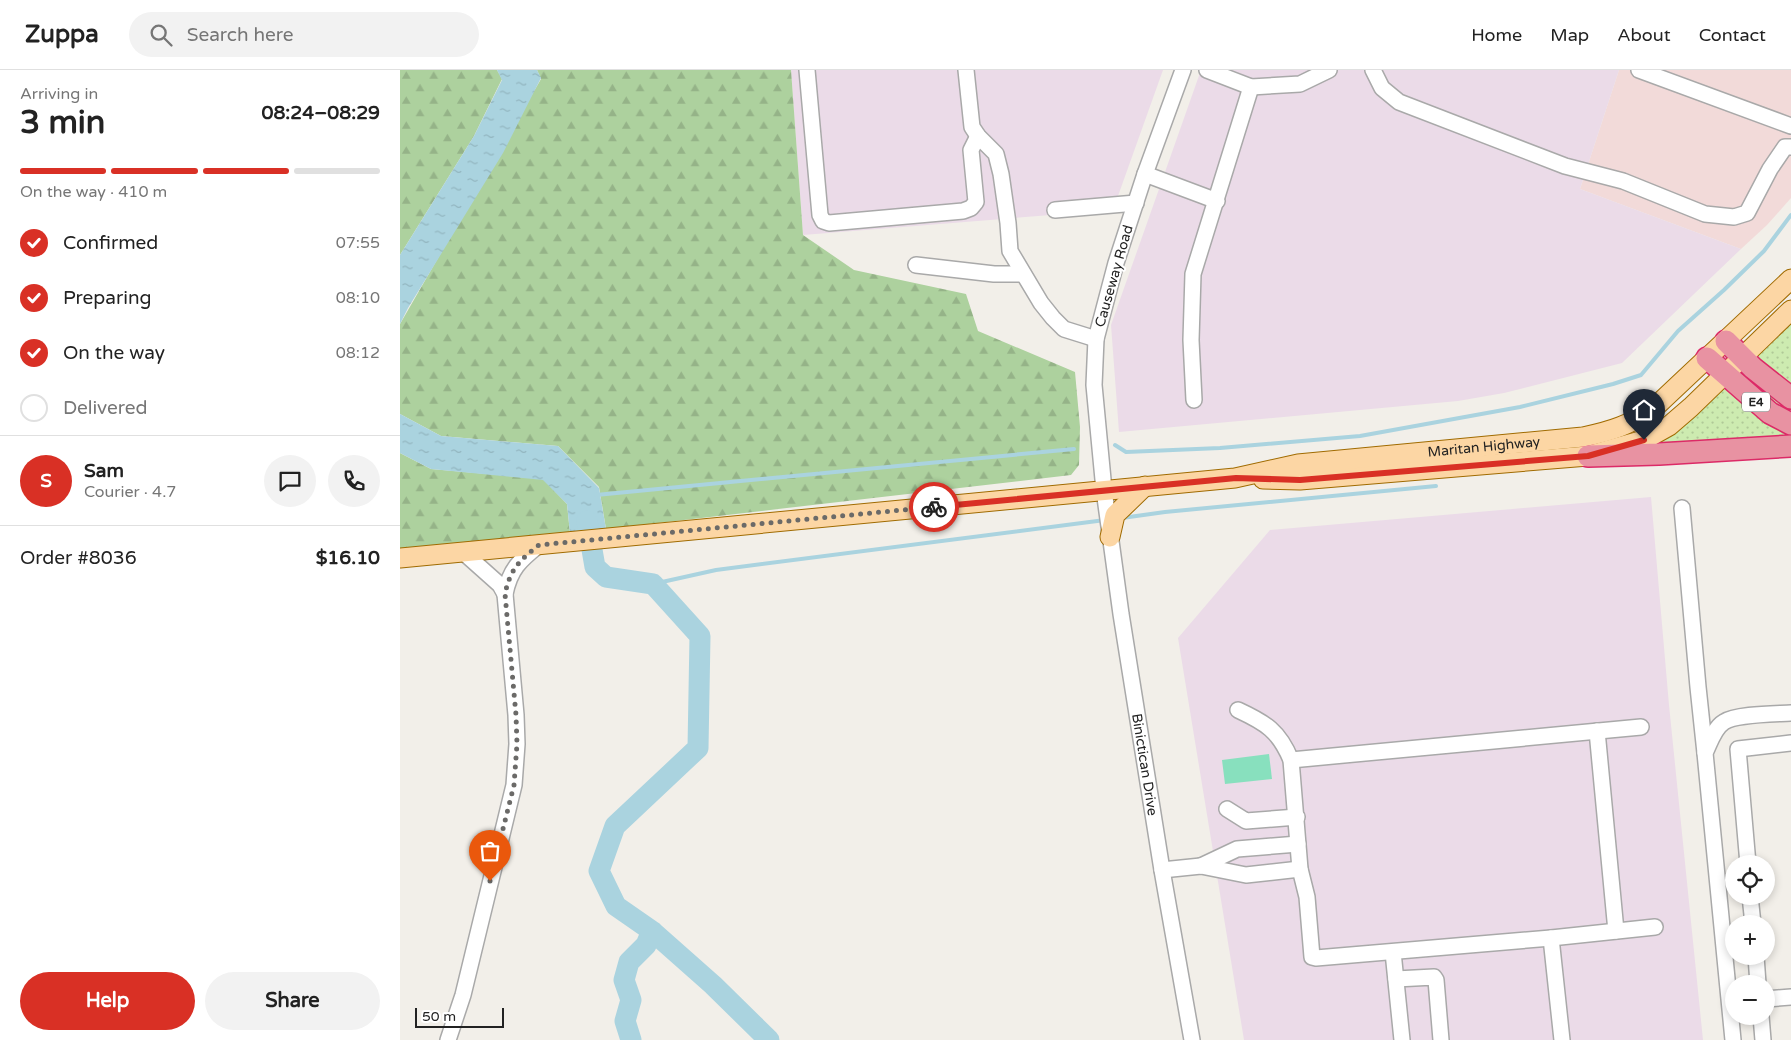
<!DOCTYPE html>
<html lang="en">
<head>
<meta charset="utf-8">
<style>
  :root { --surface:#fff; --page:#f2f2f2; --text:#222; --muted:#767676; --line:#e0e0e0; --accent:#d93025 }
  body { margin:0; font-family:"Varela Round",sans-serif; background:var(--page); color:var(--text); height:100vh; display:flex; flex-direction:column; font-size:19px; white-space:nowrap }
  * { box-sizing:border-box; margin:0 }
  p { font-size:16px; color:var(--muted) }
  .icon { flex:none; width:28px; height:28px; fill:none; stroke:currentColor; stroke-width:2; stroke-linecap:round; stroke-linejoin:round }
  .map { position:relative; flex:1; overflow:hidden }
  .drawer { display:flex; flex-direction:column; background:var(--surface); width:400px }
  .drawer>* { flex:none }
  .fabs { position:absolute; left:1325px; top:785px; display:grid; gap:10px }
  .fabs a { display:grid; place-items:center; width:50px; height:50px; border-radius:50%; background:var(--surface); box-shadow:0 2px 8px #0003; font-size:25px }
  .scale { position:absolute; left:15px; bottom:12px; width:89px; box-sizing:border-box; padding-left:5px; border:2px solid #222; border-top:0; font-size:14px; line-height:18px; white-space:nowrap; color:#222; -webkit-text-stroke:4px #fff; paint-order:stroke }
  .pin { position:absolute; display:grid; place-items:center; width:42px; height:42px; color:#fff; margin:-51px -21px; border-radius:50% 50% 50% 0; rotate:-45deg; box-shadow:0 0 5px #0007 }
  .pin .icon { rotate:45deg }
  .courier { position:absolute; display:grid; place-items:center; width:50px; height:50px; margin:-25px; border:4px solid #d93025; border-radius:50%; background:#fff; color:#222; box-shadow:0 1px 6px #0007 }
  .headline em { font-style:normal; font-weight:700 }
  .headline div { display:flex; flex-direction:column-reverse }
  .headline { display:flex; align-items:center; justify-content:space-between; height:85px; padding:0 20px }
  h1 { font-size:32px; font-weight:700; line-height:38px }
  .bar { display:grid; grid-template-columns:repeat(4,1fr); gap:8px 5px; align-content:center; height:60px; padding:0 20px }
  .bar i { height:6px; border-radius:4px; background:var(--line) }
  .bar .current { background:var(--accent) }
  .bar p { grid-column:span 4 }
  .line { display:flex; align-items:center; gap:12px; padding:0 20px; border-top:1px solid var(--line) }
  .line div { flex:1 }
  .round { display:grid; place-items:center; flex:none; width:52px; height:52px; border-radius:26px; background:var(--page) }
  ol { padding:0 20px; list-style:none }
  li { display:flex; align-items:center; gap:15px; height:55px }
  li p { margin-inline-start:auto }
  li .icon { padding:5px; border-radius:50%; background:var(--accent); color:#fff; stroke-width:4 }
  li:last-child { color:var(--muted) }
  li i { width:28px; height:28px; border:2px solid var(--line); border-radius:50% }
  .action { display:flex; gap:10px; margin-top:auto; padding:10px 20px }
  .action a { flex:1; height:58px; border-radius:30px; background:var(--accent); color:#fff; font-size:20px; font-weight:700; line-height:58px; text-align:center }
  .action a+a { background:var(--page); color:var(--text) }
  header { display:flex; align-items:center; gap:30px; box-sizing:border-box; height:70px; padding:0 25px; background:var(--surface); border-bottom:1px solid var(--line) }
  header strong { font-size:24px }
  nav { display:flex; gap:28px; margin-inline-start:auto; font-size:18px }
  .search { width:350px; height:45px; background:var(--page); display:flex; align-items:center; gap:12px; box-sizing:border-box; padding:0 18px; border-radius:28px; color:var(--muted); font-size:19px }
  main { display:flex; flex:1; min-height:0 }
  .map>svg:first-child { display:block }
  .commercial { fill:#f2dad9 }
  .industrial { fill:#ebdbe8 }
  .grass { fill:url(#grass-dots) }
  .forest { fill:url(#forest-firs) }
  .pitch { fill:#88e0be }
  .water { fill:url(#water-ripples) }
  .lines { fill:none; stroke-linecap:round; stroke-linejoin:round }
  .stream { stroke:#aad3df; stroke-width:4 }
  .river { stroke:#aad3df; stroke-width:21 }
  .minor-casing { stroke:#a9a9a9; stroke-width:18 }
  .major-casing { stroke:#a06b00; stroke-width:21 }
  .highway-casing { stroke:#dc2a67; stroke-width:24 }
  .minor { stroke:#fff; stroke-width:15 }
  .major { stroke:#fcd6a4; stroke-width:19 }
  .highway { stroke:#e892a2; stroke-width:21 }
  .done { stroke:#6b6a68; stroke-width:5; stroke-dasharray:0 9 }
  .route { stroke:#d93025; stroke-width:6 }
  .labels { text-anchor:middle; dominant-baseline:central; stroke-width:4; stroke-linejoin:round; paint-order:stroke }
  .shield { fill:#fff; stroke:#646464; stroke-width:1 }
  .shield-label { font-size:12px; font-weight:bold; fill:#222 }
  .street-label { font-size:14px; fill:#222; stroke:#fff }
</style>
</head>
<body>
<header>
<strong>Zuppa</strong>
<div class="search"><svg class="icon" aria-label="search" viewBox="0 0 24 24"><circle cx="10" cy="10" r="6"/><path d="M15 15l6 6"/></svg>Search here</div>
<nav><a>Home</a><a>Map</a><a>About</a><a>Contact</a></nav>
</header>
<main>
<section class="drawer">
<div class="headline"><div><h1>3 min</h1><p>Arriving in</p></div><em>08:24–08:29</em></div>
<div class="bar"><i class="current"></i><i class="current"></i><i class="current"></i><i></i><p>On the way · 410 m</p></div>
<ol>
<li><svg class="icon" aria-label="check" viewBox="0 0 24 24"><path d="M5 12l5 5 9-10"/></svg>Confirmed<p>07:55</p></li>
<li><svg class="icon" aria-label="check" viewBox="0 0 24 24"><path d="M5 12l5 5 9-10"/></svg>Preparing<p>08:10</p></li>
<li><svg class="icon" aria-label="check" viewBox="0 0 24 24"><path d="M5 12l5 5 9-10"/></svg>On the way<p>08:12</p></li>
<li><i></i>Delivered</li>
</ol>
<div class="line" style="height:90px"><b class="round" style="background:var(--accent);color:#fff">S</b><div><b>Sam</b><p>Courier · 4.7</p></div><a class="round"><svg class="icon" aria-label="chat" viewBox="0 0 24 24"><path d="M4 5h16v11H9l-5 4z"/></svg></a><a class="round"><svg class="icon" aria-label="phone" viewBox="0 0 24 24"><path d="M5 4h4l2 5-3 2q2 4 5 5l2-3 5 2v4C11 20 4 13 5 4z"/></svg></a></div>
<div class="line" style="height:65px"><div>Order #8036</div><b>$16.10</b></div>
<div class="action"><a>Help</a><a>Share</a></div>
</section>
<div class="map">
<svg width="1391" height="970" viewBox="0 0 1391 970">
  <defs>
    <pattern id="grass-dots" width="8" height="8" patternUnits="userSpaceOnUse" patternTransform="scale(1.25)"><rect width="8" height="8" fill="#cdebb0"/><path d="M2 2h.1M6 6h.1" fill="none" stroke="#b0c997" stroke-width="1.8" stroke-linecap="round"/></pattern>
    <pattern id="forest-firs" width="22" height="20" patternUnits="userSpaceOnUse" patternTransform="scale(1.25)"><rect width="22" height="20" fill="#add19e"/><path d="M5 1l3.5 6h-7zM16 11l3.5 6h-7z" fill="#95b388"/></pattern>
    <pattern id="water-ripples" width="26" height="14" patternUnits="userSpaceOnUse" patternTransform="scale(1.25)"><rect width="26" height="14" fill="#aad3df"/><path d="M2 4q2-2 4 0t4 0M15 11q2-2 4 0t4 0" fill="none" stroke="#92b5bf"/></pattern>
  </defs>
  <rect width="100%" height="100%" fill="#f2efe9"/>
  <!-- commercial -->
  <path class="commercial" d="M1219 0H1391V128L1367 155 1341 179 1180 119Z"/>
  <!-- industrial -->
  <path class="industrial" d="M391 0H763L713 140 403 165Z
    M801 0H1219L1180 119 1341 179 1222 293 1104 323 1058 331 719 362 711 255Z
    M1251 427 1269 635 1303 970H844L778 568 870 460Z"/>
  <!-- grass -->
  <path class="grass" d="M1391 250V318L1357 289V286Z
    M1348 306 1391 336V344L1382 340 1347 310Z
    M1325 316 1391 364V371L1251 379 1249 373Z"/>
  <!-- forest -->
  <path class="forest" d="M0 0H97L102 9 74 66 0 185Z
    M137 0H391L403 165 454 200 566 224 578 261 675 302 680 357 679 395 671 405 206 459 199 417 158 376 41 366 0 344V254L141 9Z
    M0 383 31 399 143 409 167 434 170 463 0 479Z"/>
  <!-- pitch -->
  <path class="pitch" d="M869 684 872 709 825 714 822 690Z"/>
  <!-- water -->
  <path class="water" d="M97 0H137L141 8 103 83 8 238 0 254V185L74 66 102 10Z
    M0 344 41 366 158 376 199 418 206 459 170 463 167 434 143 410 31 399 0 383Z"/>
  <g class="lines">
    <!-- stream -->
    <path class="stream" d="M715 375 726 382 820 378 960 366 1120 337 1213 314 1241 305 1278 261 1324 220 1364 181 1391 145
      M196 425 674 379
      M722 448 765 442 1036 416
      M253 514 316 500 705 450"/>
    <!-- river -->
    <path class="river" d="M187 451 195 497 206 507 253 514 300 566 298 678 215 756 199 801 216 836 252 861 313 915 369 970
      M231 970 225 951 231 930 224 910 229 892 246 875 252 861"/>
    <!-- minor casing -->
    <g class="minor-casing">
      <g id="minor">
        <path d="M407 0 420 145 423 151 429 153 563 141 571 138 576 132 571 80 578 66"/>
        <path d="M566 0 572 57 578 66 596 84 601 104 608 153 610 181 641 233 653 248 664 259 696 269"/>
        <path id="s1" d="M783 0 745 104 716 193 696 269 694 315 704 420 721 544 762 800 792 970"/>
        <path d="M807 0 851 17 900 14 929 0"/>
        <path d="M973 0 982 18 999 32 1165 96 1223 111 1305 144 1334 147 1347 143 1370 99 1385 77H1391"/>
        <path d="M1239 0 1391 56"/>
        <path d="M745 104 817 131"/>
        <path d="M655 140 736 133"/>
        <path d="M516 195 594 204H623"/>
        <path d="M794 330 791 270 793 204 851 17"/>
        <path d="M1282 438 1298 617 1305 683"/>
        <path d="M63 482 100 515 105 524"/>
        <path d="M838 640C866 653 879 661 891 690L900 799 907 827 912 887 916 888 1151 868 1255 857"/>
        <path d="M1197 661 1216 861"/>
        <path d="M891 690 1241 657"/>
        <path d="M827 739 846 751 897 747"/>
        <path d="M1348 794 1338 679 1391 673"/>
        <path d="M801 796 837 779 898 774"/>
        <path d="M762 800 801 796 846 805 900 799"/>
        <path d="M1350 826 1353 854"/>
        <path d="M1151 868 1162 970"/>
        <path d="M993 882 1002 970"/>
        <path d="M1356 886 1358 914"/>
        <path d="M996 909 1034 907 1036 910 1041 970"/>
        <path d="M1366 929 1391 927"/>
        <path d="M1361 946 1363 970"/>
        <path d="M48 970 63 925 114 715 117 674 116 645 105 524C110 499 120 490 139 475"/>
        <path d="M1333 970 1305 683C1310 673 1314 658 1324 652 1336 644 1375 644 1391 643"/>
      </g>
    </g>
    <!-- major casing -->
    <g class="major-casing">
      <g id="major">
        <path d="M863 409 900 410 1188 386 1244 370 1269 356 1291 337 1391 240"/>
        <path d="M710 467 715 445 745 416"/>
        <path id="s2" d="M0 488 835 408 898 394 1183 367C1212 361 1230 355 1254 338L1391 209"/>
      </g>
    </g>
    <!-- highway casing -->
    <g class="highway-casing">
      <path id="highway" d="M1326 271 1353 298 1391 328
        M1307 288 1370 343 1391 354
        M1188 386 1259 384 1391 376"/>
    </g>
    <!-- minor -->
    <use href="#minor" class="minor"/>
    <!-- major -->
    <use href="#major" class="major"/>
    <!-- highway -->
    <use href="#highway" class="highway"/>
  </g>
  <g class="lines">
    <!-- done -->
    <path class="done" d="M90 811 114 715 117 674 116 645 105 524C110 499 120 490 139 475L534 437"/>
    <!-- route -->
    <path class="route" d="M534 437 836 408 900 410 1188 386 1244 370"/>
  </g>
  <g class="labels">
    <!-- shield labels -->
    <rect class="shield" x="1342" y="322.5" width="28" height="19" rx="4"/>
    <g class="shield-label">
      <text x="1356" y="332">E4</text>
    </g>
    <!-- street labels -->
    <g class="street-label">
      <text transform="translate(714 206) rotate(-74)">Causeway Road</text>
      <text stroke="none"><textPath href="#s2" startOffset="1090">Maritan Highway</textPath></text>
      <text stroke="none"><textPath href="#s1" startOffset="712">Binictican Drive</textPath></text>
    </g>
  </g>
</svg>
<div class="fabs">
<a><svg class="icon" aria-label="locate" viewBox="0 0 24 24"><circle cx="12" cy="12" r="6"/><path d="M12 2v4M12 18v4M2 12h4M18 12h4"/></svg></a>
<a>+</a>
<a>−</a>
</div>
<div class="scale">50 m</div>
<div class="pin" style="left:90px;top:811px;background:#ea580c"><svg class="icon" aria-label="bag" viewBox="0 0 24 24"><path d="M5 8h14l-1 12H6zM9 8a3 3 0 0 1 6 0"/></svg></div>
<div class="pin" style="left:1244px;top:370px;background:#1f2937"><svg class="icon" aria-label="home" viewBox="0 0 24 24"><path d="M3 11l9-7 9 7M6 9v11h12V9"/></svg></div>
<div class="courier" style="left:534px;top:437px"><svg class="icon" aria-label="bike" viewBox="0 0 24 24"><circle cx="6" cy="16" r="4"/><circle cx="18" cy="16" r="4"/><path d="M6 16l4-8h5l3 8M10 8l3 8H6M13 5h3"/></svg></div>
</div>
</main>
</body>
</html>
